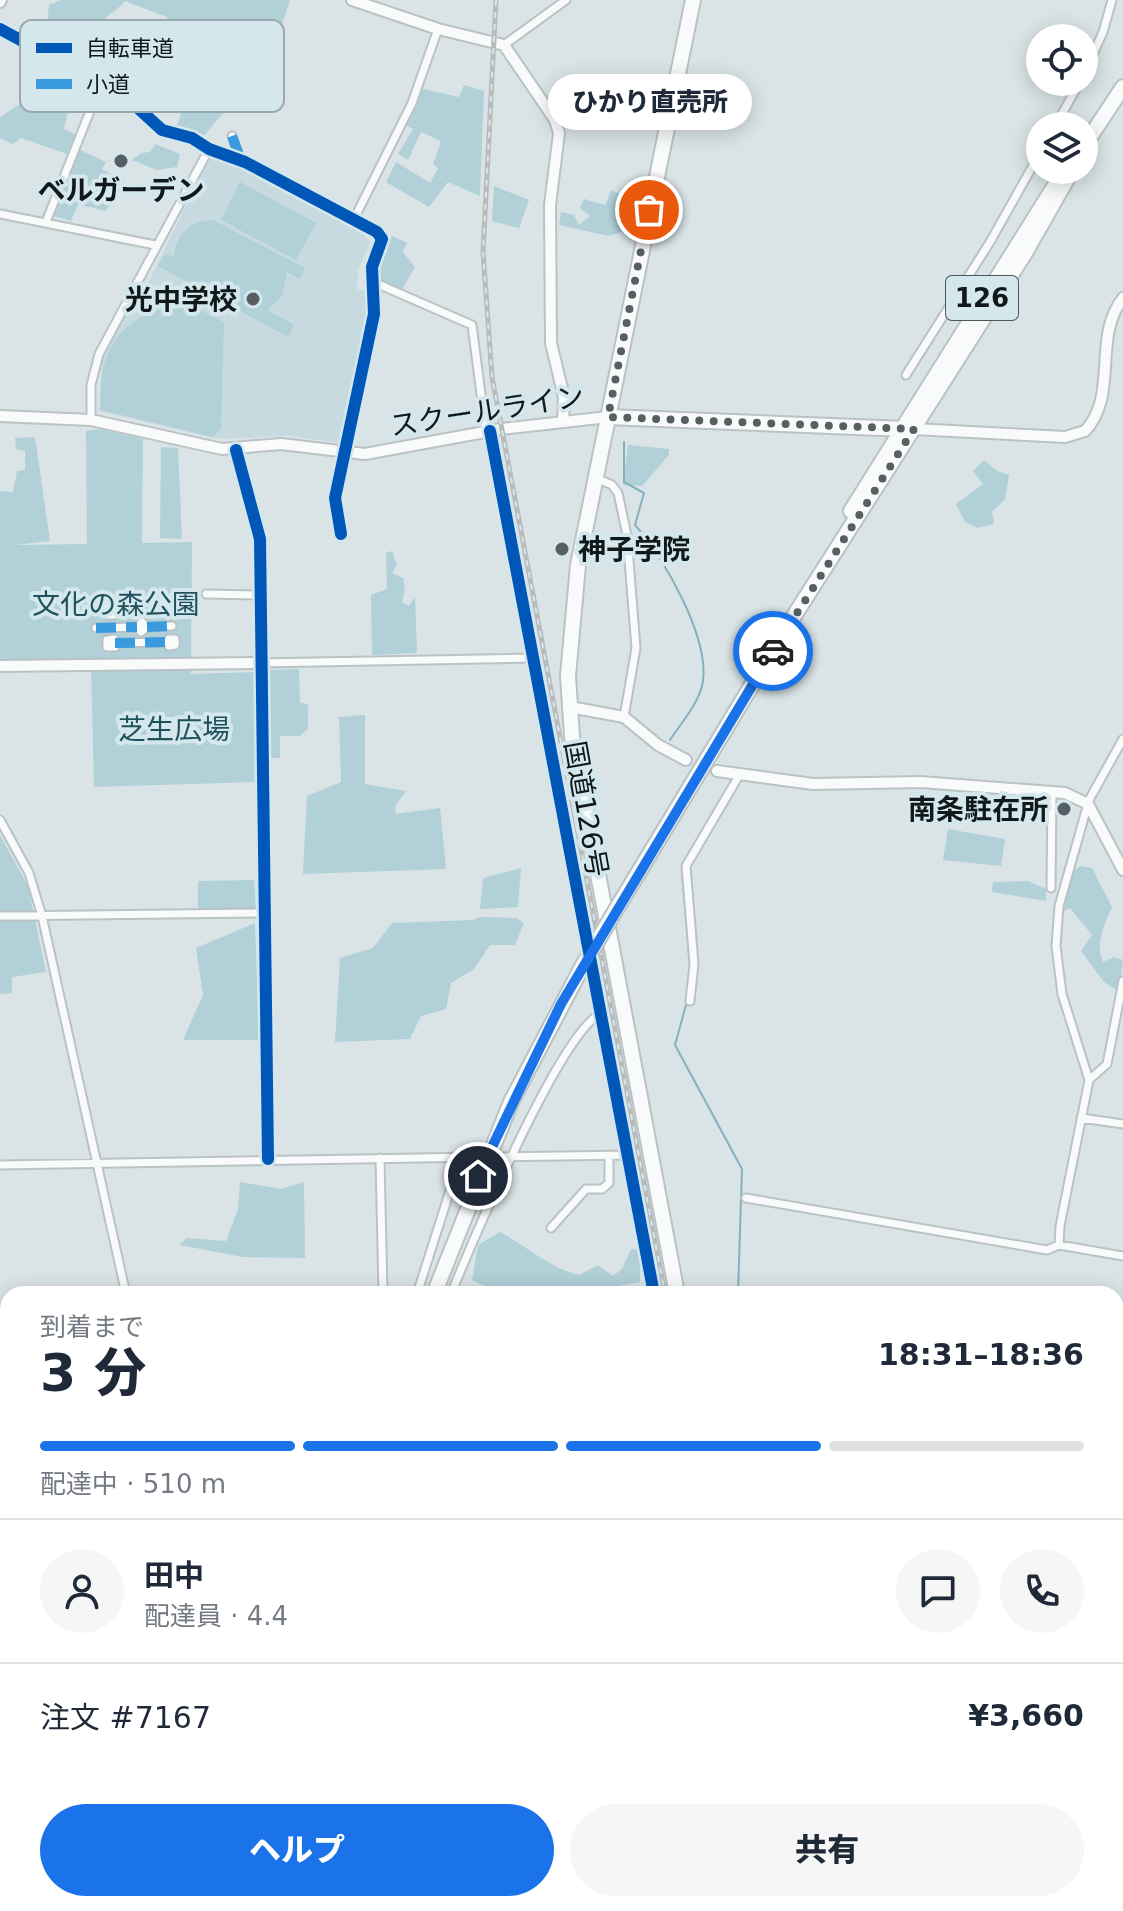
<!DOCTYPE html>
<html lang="ja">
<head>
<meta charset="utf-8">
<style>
  :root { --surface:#fff; --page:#f6f6f7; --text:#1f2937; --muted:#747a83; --line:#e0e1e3; --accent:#1a73e8 }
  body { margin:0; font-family:"DejaVu Sans","Noto Sans JP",sans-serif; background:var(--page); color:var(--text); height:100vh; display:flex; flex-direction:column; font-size:30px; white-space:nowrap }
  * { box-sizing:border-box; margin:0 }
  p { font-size:26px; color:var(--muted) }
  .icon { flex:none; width:44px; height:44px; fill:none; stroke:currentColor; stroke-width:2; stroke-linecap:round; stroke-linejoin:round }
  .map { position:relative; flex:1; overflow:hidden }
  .panel { position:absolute; left:0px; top:1286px; width:1124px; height:626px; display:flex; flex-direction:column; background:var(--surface); border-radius:24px 24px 0 0; box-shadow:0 4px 20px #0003 }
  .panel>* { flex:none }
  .buttons { position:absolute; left:1026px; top:24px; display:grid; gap:16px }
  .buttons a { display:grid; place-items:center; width:72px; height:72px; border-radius:50%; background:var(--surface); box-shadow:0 4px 20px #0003; font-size:40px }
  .pin { position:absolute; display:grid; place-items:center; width:68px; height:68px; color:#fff; margin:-34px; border:4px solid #fff; border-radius:50%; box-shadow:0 2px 8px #0007 }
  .courier { position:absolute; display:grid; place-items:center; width:80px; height:80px; margin:-40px; border:6px solid #1a73e8; border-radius:50%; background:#fff; color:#222; box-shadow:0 2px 10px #0007 }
  .bubble { position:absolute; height:56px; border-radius:28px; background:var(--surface); box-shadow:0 4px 20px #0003; font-size:26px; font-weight:800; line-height:56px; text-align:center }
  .summary em { font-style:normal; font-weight:800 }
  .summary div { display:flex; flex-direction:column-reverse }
  .summary { display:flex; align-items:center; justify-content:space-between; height:136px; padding:0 40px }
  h1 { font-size:52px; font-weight:800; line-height:60px }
  .bar { display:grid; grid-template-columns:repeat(4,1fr); gap:12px 8px; align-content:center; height:96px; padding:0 40px }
  .bar i { height:10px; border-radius:6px; background:var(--line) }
  .bar .selected { background:var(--accent) }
  .bar p { grid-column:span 4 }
  .line { display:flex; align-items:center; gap:20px; padding:0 40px; border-top:2px solid var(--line) }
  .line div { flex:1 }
  .round { display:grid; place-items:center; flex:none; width:84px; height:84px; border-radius:42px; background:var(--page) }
  .primary-button { display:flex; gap:16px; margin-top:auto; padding:16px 40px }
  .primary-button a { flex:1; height:92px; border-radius:48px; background:var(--accent); color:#fff; font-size:32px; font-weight:800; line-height:92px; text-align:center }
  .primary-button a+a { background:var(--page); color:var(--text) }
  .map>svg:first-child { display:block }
  .built { fill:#c6dae0 }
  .green { fill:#b1d0d8 }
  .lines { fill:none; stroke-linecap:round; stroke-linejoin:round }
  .stream { stroke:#85b1bc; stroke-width:2 }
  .street-casing { stroke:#bac2c5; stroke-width:11 }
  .secondary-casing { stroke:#bac2c5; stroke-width:14 }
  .highway-casing { stroke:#bac2c5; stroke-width:18 }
  .street { stroke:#f9fbfb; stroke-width:7 }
  .secondary { stroke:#f9fbfb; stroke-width:10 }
  .highway { stroke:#f9fbfb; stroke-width:14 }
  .rail-casing { stroke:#b8babb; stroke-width:5 }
  .rail { stroke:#d4e7ed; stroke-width:2; stroke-dasharray:6; stroke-linecap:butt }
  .highway-bridge-casing { stroke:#bac2c5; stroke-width:18; stroke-linecap:butt }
  .highway-bridge { stroke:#f9fbfb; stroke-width:14 }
  .quiet { stroke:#3a9adf; stroke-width:10; stroke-dasharray:20 10; stroke-linecap:butt }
  .cycleway-casing { stroke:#d4e7ed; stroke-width:17 }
  .cycleway { stroke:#0057b8; stroke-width:12 }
  .done { stroke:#575f62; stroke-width:8; stroke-dasharray:0 14.4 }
  .route { stroke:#1a73e8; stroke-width:10 }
  .poi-dot { fill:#575f62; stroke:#d4e7ed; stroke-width:3 }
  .labels { text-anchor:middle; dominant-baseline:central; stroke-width:8; stroke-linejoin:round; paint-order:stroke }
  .shield { fill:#d4e7ed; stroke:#4c5659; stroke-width:2 }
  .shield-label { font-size:26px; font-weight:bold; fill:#11181a }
  .poi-label { font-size:28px; font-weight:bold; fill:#11181a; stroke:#d4e7ed; text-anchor:end }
  .street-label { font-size:28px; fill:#11181a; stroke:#d4e7ed }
  .park-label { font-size:28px; fill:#20525e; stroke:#d4e7ed }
  .key { fill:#d4e7ed; stroke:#9aa9ae; stroke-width:2 }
  .key-label { font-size:22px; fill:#11181a }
</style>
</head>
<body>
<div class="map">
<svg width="1123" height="1911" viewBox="0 0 1123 1911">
  <rect width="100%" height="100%" fill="#dae4e7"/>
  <!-- built -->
  <path class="built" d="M216 156 353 226 371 241 358 269 357 289 367 292 369 310 342 443 289 436 218 439 99 411 102 360 127 310 135 307 138 297 143 294 208 159Z"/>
  <!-- green -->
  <path class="green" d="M61 0H290L265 74 218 52 211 91 230 105 202 138 176 129 186 99 182 86C170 79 166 67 155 59L167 17 125 1C113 15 97 21 85 37L133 77 129 95 89 73 93 53 86 48 75 65 71 62 82 45 80 39 47 26 49 5Z
    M44 85 54 91 36 102 37 110 46 113 49 109 68 110 64 129 75 134 70 155 21 138 13 144 0 138V117L20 104 29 86 39 89Z
    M464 85 484 91 480 196 448 182 429 207 386 182 396 162 430 183 438 168 433 164 441 141 421 132 408 160 398 154 413 129 407 126 423 89 459 97Z
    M155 144 180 154 177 167 157 170 132 160 141 153 150 152Z
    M80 150 106 162 102 169 127 184 105 211 78 204 71 221 54 216Z
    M240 182 316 223 296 260 221 220Z
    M494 186 529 200 519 228 492 221Z
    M611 190 621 195 624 231 609 236 559 225 561 212 574 215 579 225 590 216 580 208 584 199 605 205Z
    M213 220 305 268 300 279 287 272 282 296 267 310 294 325 288 337 158 266 165 254 174 257C176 234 190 221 213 220Z
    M392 236 407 243 403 252 415 267 401 291 377 282V268Z
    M175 306 196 308 224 322 221 429 213 437 101 410C97 353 118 317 175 306Z
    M100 429 143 439 142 543 192 542 191 674 256 672 257 782 94 787 91 664 0 666V491L13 492 17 471 25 470V451L16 449 15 438 35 437 50 541 15 545 87 544 86 431Z
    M628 445 669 449V455L642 486 623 485Z
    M161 447 178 448 182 539 160 538Z
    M984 460 997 471 1009 475 1005 499 992 512 994 524 978 528 965 522 956 504 983 484 973 471Z
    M392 551 397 565 392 573 403 578 405 589 402 602 409 606 415 596 417 653 372 655 371 595 387 589 386 553Z
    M299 669 300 702 308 705V729L300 736H280V758H267V670Z
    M365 715V784L406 791 396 805 395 814 440 808 446 869 303 874 307 796 341 782 339 717Z
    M948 829 1005 839 1001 866 943 860Z
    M0 835 28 886 46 972 12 977V993L0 994Z
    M1081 866 1092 868 1112 907C1104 927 1095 941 1103 962L1114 957 1123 960 1119 992 1104 982 1081 951 1092 935 1070 908 1064 911 1072 872Z
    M521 868 518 907 480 909 483 878Z
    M254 880 256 914 198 915V881Z
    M1028 881 1046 889V901L992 892 993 882Z
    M480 917 516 918 524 923 515 945H490L474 969 451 983 446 1009 421 1016 410 1039 335 1042 340 958 373 948 392 923 473 920Z
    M255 923 259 1040H183L203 995 196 948Z
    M240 1182 281 1189 304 1182 305 1258 243 1257 180 1245 186 1238 226 1241 238 1209Z
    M500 1232C527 1246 549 1268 579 1275L598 1265 613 1276 622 1269 631 1249 640 1250V1282L613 1287 493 1290 472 1280 478 1245Z"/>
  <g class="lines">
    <!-- stream -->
    <path class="stream" d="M624 442V482L644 493 635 525C664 557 709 637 703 681 700 702 681 723 670 740
      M682 872 690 965 686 1005 675 1045 742 1169 738 1294
      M802 1904 803 1911
      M295 1911 296 1904"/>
    <!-- street casing -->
    <g class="street-casing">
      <path id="street" d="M0 29 126 97 162 130 192 138 209 149 245 162 377 232 382 239 372 267 374 314 335 498 341 534
        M504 45 566 0
        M1084 74 1103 32 1112 0
        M1055 126 1080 82
        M232 136 241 161
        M0 214 155 245
        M354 219 412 103 438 29
        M46 222 100 86
        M371 281 472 325 486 432
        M906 375 990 242 1040 153
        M91 420V385L99 354 209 149
        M490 431 654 1294
        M236 450 260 539 268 1159
        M596 478 612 485 618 493 627 535 636 648 624 717
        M206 594 261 595
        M107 607H114V615H107Z
        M168 607H176V615H168Z
        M114 611H168
        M147 627 172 626
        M96 628 137 627 142 622 147 627 141 632 137 627
        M114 639 115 647H107V640Z
        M169 639H175V645L169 646Z
        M115 643 169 642
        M260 663 531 658
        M1123 739 1089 800 1059 906 1056 946 1062 994 1089 1080 1107 1064 1123 981
        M0 820 29 873 42 916 126 1294
        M1051 888 1052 791
        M0 916 265 913
        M690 1001 694 964 686 866 740 774
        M1081 1118 1123 1124
        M495 1157 630 1155
        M380 1158 383 1294
        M0 1165 479 1157
        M746 1198 1047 1250 1059 1245 1123 1256
        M551 1228 586 1189H602L609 1183V1156
        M1059 1245 1060 1226 1089 1080
        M417 1294 460 1159
        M451 1294C471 1245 562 1028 602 1013
        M1116 1480H1123
        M1116 1759H1123
        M675 1904 678 1911
        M739 1904V1911
        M771 1904 772 1911
        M315 1906 483 1904
        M0 1909 144 1911
        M268 1911 287 1908
        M526 1911 529 1904"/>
    </g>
    <!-- secondary casing -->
    <g class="secondary-casing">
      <path id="secondary" d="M352 0 438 29 504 45 555 120 559 133 550 205 551 343 564 397 563 422
        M0 2 1 0
        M0 416 91 420 222 449 281 444 365 454 501 429 608 417
        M914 429 1065 437 1085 431C1119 395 1092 337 1123 298
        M0 666 260 663
        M570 707 624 717 658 745 686 760
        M717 771 813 784 921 782 1065 793 1088 804 1123 870
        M1116 1620H1123
        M0 1660H8"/>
    </g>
    <!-- highway casing -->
    <g class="highway-casing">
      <path id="highway" d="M1084 146 1123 87
        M608 417 906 429
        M851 511 1054 187
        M623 898 787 627 1025 253 1072 170
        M434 1294 511 1102 583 965
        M677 1294 572 736 568 676 578 565 693 0
        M794 1904 795 1911
        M304 1911 305 1904"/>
    </g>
    <!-- street -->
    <use href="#street" class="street"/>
    <!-- secondary -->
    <use href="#secondary" class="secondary"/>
    <!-- highway -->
    <use href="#highway" class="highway"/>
    <!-- rail casing -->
    <g class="rail-casing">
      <path id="rail" d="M496 0 483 252 492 377 665 1294
        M780 1904 781 1911"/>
    </g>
    <!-- rail -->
    <use href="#rail" class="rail"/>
    <!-- highway-bridge casing -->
    <g class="highway-bridge-casing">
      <path id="highway-bridge" d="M583 965 623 898"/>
    </g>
    <!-- highway-bridge -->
    <use href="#highway-bridge" class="highway-bridge"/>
    <!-- quiet -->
    <path class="quiet" d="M232 136 241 161
      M114 611H168
      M147 627 172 626
      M96 628 137 627
      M115 643 169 642"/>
    <!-- cycleway casing -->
    <g class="cycleway-casing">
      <path id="cycleway" d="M0 29 126 97 162 130 192 138 209 149 245 162 377 232 382 239 372 267 374 314 335 498 341 534
        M490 431 654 1294
        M236 450 260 539 268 1159"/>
    </g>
    <!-- cycleway -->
    <use href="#cycleway" class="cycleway"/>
  </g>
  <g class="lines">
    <!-- done -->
    <path class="done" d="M649 210 608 417 914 429 773 651"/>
    <!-- route -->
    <path class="route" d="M478 1176 561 1004 773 651"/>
  </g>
  <!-- markers -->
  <g class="poi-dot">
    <circle cx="121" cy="161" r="8"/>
    <circle cx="253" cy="299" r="8"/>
    <circle cx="562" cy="549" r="8"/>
    <circle cx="1064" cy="809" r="8"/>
  </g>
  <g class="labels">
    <!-- shield labels -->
    <rect class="shield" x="946" y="276" width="72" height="44" rx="6"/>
    <g class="shield-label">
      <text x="982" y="298">126</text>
    </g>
    <!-- poi labels -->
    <g class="poi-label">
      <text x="121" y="190" text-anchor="middle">ベルガーデン</text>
      <text x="237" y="299">光中学校</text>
      <text x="578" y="549" text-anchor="start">神子学院</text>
      <text x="1048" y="809">南条駐在所</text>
    </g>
    <!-- street labels -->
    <g class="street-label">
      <text transform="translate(487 411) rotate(-9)">スクールライン</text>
      <text transform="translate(586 809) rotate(80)">国道126号</text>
    </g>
    <!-- park labels -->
    <g class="park-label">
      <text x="116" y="604">文化の森公園</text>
      <text x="174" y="729">芝生広場</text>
    </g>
  </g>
  <!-- legend -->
  <rect x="20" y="20" width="264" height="92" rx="12" class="key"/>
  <rect x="36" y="43" width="36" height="10" fill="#0057b8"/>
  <rect x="36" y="79" width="36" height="10" fill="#3a9adf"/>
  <g class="key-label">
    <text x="86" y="56">自転車道</text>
    <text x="86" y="92">小道</text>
  </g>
</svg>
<div class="buttons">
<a><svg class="icon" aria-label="locate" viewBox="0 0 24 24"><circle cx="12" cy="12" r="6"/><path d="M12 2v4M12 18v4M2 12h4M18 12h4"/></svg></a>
<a><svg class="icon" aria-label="layers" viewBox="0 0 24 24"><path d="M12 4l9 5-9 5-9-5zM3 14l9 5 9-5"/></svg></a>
</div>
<div class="pin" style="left:649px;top:210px;background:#ea580c"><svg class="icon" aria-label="bag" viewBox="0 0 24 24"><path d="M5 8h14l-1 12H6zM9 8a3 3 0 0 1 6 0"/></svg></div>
<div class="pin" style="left:478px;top:1176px;background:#1f2937"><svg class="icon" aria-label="home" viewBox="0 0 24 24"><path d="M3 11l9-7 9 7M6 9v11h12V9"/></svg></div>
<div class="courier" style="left:773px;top:651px"><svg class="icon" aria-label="car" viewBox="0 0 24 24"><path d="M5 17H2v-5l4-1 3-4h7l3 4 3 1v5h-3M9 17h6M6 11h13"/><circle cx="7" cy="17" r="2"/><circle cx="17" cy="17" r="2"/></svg></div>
<div class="bubble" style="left:548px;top:74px;width:204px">ひかり直売所</div>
<section class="panel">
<div class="summary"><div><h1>3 分</h1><p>到着まで</p></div><em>18:31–18:36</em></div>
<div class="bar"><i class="selected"></i><i class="selected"></i><i class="selected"></i><i></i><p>配達中 · 510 m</p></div>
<div class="line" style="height:144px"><a class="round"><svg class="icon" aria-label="person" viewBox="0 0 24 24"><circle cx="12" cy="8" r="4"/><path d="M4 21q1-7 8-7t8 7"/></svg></a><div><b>田中</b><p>配達員 · 4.4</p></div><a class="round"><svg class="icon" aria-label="chat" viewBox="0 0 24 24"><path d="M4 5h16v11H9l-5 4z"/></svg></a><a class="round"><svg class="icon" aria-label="phone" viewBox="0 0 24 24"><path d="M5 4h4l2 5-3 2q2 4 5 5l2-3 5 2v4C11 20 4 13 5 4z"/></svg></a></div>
<div class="line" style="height:104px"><div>注文 #7167</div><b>¥3,660</b></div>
<div class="primary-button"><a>ヘルプ</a><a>共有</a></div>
</section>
</div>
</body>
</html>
